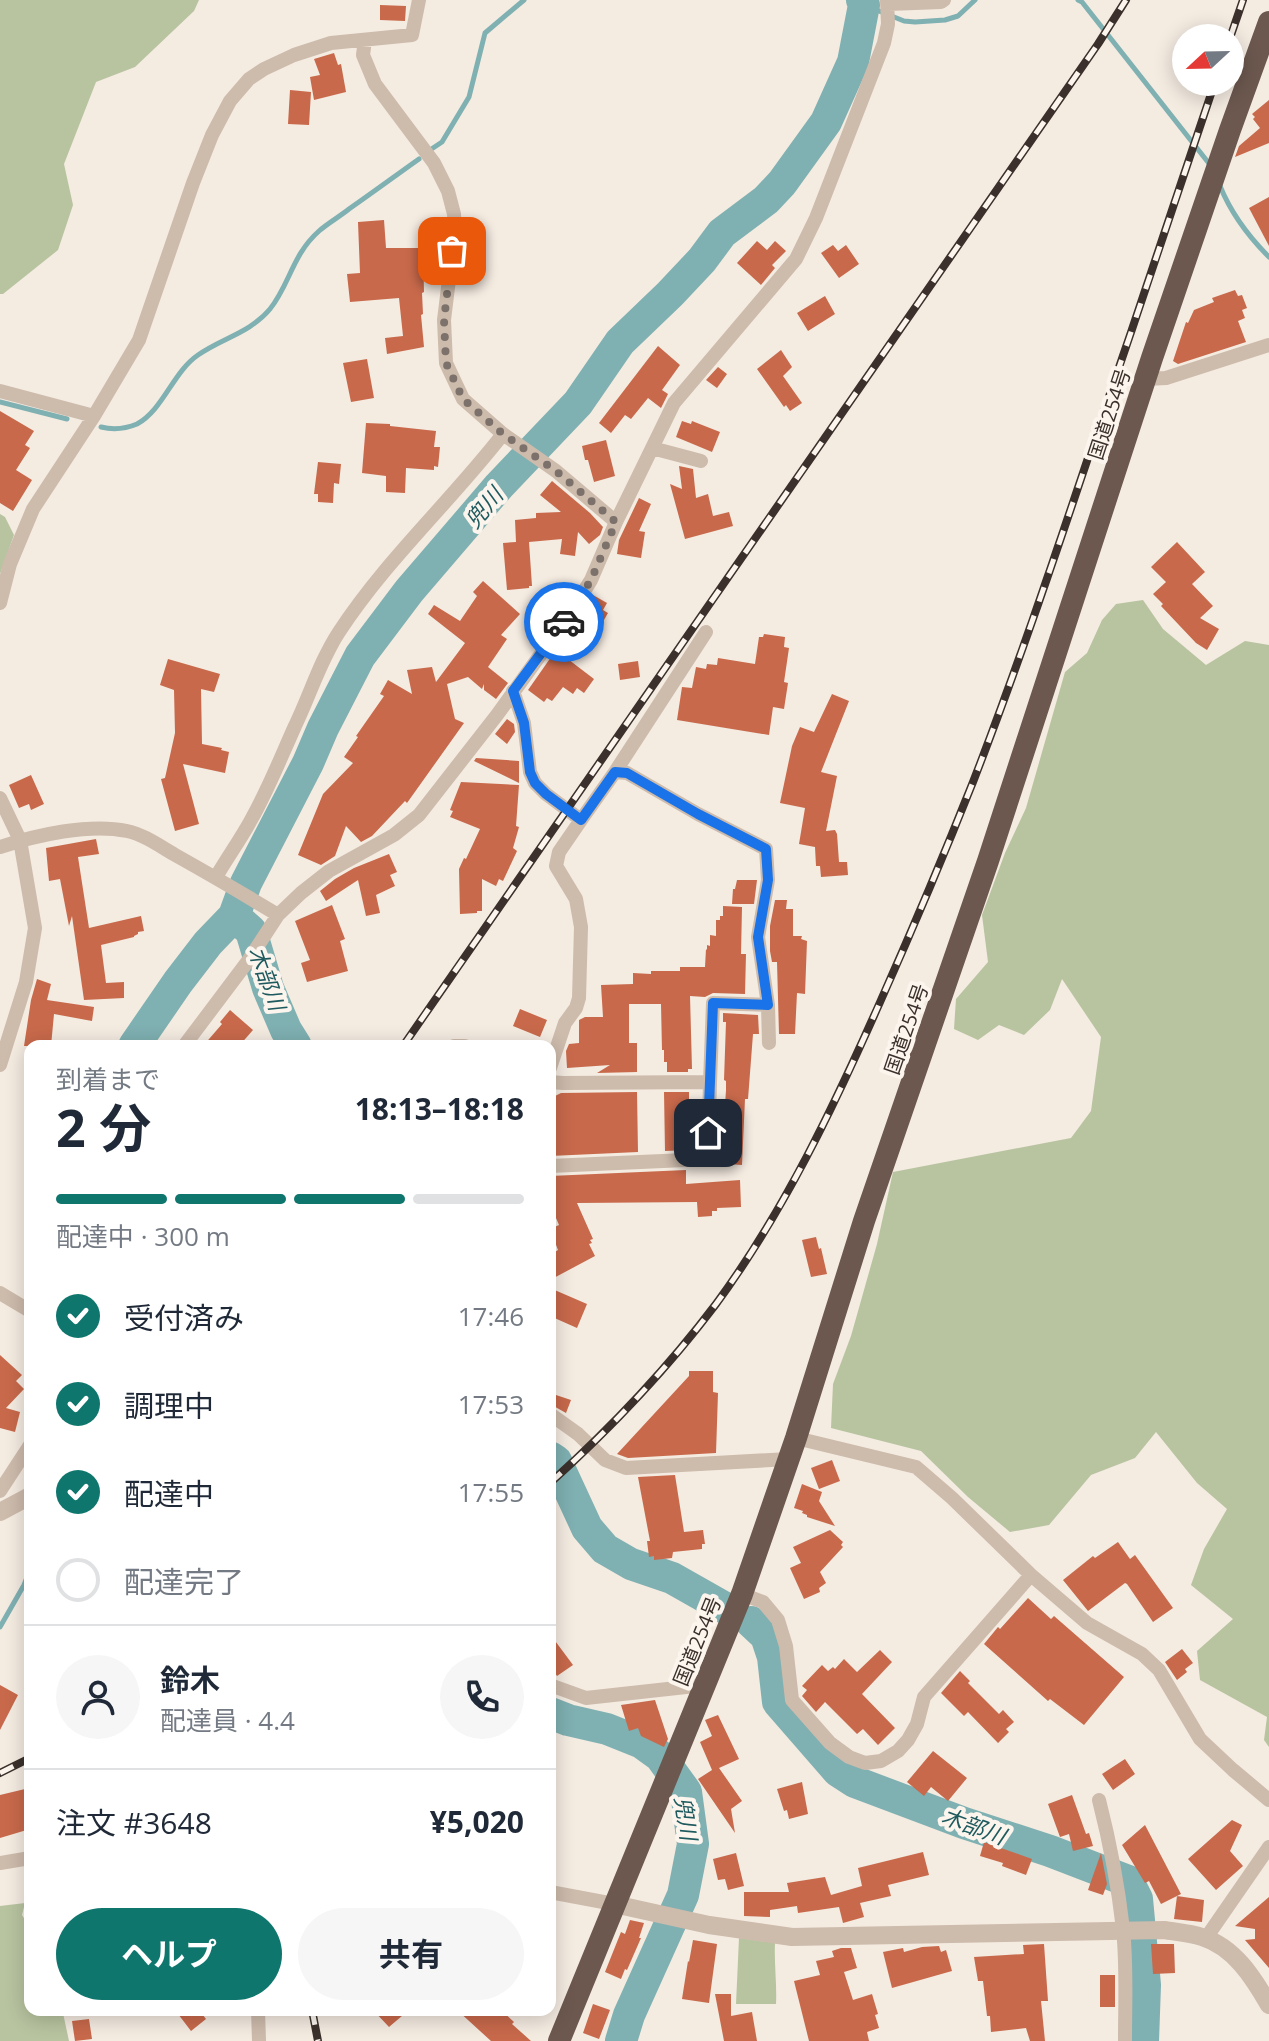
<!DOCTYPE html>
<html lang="ja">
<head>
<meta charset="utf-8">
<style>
  :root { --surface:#fff; --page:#f6f6f7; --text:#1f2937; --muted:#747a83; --line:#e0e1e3; --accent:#0f766e }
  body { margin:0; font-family:"Open Sans","Noto Sans JP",sans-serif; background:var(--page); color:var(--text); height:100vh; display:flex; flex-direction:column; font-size:30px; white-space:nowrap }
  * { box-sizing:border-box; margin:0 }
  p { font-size:26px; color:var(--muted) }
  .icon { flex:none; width:44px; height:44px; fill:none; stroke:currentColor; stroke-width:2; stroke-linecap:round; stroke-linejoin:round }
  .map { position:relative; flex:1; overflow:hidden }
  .details { position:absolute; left:24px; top:1040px; width:532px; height:976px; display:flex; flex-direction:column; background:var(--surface); border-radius:16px; box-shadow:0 4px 20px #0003 }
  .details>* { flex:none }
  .needle { width:52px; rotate:248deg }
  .tools { position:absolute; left:1172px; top:24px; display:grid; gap:16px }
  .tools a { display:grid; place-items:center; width:72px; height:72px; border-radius:50%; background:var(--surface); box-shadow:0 4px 20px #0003; font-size:40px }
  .pin { position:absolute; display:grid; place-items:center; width:68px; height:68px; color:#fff; margin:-34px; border-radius:16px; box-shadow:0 4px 12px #0006 }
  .courier { position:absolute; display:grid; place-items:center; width:80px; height:80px; margin:-40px; border:6px solid #1a73e8; border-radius:50%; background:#fff; color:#222; box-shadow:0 2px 10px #0007 }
  .summary em { font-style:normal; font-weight:700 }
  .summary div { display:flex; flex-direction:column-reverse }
  .summary { display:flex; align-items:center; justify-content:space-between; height:136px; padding:0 32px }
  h1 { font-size:52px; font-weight:700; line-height:60px }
  .bar { display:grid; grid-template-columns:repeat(4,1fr); gap:12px 8px; align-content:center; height:96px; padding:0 32px }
  .bar i { height:10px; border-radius:6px; background:var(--line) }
  .bar .current { background:var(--accent) }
  .bar p { grid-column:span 4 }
  .line { display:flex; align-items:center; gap:20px; padding:0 32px; border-top:2px solid var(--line) }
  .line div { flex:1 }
  .round { display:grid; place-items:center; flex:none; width:84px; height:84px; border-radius:42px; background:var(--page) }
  ol { padding:0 32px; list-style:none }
  li { display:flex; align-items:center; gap:24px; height:88px }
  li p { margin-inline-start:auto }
  li .icon { padding:8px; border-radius:50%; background:var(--accent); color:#fff; stroke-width:4 }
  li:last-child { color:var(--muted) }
  li i { width:44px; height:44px; border:4px solid var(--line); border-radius:50% }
  .button { display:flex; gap:16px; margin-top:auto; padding:16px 32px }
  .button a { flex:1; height:92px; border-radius:48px; background:var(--accent); color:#fff; font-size:32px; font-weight:700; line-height:92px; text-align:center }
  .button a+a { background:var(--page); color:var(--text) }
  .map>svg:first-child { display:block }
  .green { fill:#b8c4a0 }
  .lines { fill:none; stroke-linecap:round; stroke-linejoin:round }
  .stream { stroke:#7fb0b2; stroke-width:5 }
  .river { stroke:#7fb0b2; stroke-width:32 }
  .building { fill:#c8694b }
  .minor { stroke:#cdbbac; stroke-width:14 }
  .tertiary { stroke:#cdbbac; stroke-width:18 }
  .trunk { stroke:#6c584f; stroke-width:22 }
  .rail-casing { stroke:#3b302b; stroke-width:8 }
  .rail { stroke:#fbf5ee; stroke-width:5; stroke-dasharray:15; stroke-linecap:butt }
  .done { stroke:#7c716b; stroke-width:8; stroke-dasharray:0 14.4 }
  .route { stroke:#1a73e8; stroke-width:10 }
  .labels { text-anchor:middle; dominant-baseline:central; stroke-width:8; stroke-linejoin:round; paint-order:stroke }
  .street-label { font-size:20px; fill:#3b302b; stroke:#fbf5ee }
  .water-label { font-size:22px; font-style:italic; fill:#1f5a5e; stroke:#fbf5ee }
</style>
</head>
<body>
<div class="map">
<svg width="1269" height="2041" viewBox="0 0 1269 2041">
  <rect width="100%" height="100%" fill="#f4ebe1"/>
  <!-- green -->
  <path class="green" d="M0 0H199L194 11 135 67 96 82 64 164 73 205 58 250 3 294H0Z
    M0 514 5 517 14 535 0 574Z
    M1143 600 1163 629 1206 665 1245 641 1269 645V1747L1264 1740 1267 1717 1200 1680 1197 1651 1233 1619 1191 1585 1204 1549 1227 1509 1197 1483 1156 1432 1135 1458 1091 1475 1049 1525 1010 1532 968 1497 921 1451 831 1428 833 1384 851 1336 877 1244 893 1172 1071 1138 1091 1111 1101 1037 1062 979 1050 1010 1024 1035 999 1025 978 1040 954 1029 956 999 988 962 982 915 1005 853 1026 808 1065 672 1087 653 1102 620 1116 604Z
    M25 1903 22 1915 30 1928V2010H69L63 2013 69 2041H0V1906Z
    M739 1938 775 1943C774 1964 777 1983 776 2004H736Z"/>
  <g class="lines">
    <!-- stream -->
    <path class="stream" d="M1078 0 1082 2 1211 166
      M864 5 904 21 915 22 945 20 958 16 975 0
      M430 150 442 142 469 97 485 33 524 0
      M1220 186C1231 213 1248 236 1269 257
      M0 402 67 419
      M101 427C113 430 125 429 137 424 163 410 173 372 198 355 222 338 250 333 270 309 290 284 292 255 319 231 328 223 339 217 349 209 372 193 395 176 419 159
      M0 1627 24 1585 30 1570"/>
    <!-- river -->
    <path class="river" d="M234 916 251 931 268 988 286 1030 296 1046
      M134 1046 178 982 208 943 234 916 246 883 308 763 323 728 360 656 409 591 499 486 578 403 620 342 670 294 702 260 722 233 766 200 782 183 826 122 853 62 864 5 862 0
      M550 1457 556 1461 587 1528 605 1549 631 1564 672 1578 725 1608
      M751 1622 766 1636 773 1657 778 1702 838 1771 855 1782 964 1823 1050 1851 1128 1881 1137 1899 1145 1985 1143 2041
      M550 1713 568 1720 607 1729 642 1743 660 1756 686 1792 693 1844 683 1895 629 2015 621 2041"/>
  </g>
  <!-- building -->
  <path class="building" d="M380 5 406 6 405 21 380 20Z
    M334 53 338 65 341 64 346 92 314 100 310 77 320 75 314 59Z
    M290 90 311 92 309 125 288 124Z
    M1269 100V143L1235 157 1239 146 1260 128 1253 119 1255 117 1252 114Z
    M1269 197V246L1249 208Z
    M384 220 386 248H423L424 292 422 293 423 314 421 315 424 347 387 354 385 338 403 336 399 298 350 302 347 274 360 273 358 222Z
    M757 241 767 250 775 241 786 251 772 265 775 268 761 285 737 263Z
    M833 245 838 251 846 245 859 264 839 278 821 253Z
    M1235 290 1238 296 1242 295 1247 308 1242 310 1245 318 1238 321 1246 342 1178 364 1173 361 1186 322 1188 323 1194 310 1214 302 1212 298Z
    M825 296 835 314 808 331 797 313Z
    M658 346 680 365 662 390 668 394 661 408 648 398 631 419 625 415 611 433 599 423Z
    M781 350 792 367 783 376 802 403 790 411 786 405 784 407 757 369Z
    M367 359 374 398 351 402 343 363Z
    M718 367 727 374 717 388 706 380Z
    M0 411 34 431 25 445 30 448 16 470 32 480 13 511 0 503Z
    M682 421 691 424 692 421 720 432 712 452 676 437Z
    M366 423 390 424V426L436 431 434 447H440L438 467 434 466V470L406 468 405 493 386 492V476L362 473Z
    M606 440 615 476 594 482 588 460H585L582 446Z
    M318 462 341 464 339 484 334 483 333 503 318 502V494H314Z
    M679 466 693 469 696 498 708 494 713 516 729 512 733 526 685 539 670 484 682 489Z
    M552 481 590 513 603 527 600 535 589 544 578 532 575 556 560 554 562 539 529 542 532 586H529V588L507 590 503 543 516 542 515 520 536 518V513L561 512 540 495Z
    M639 498 651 504 639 531 645 532 641 558 617 554 619 540Z
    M1177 542 1205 572 1192 584 1213 606 1200 618 1219 629 1207 650 1196 643 1161 606 1163 604 1153 594 1166 582 1151 567Z
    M483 581 520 614 501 635 507 639 488 667 508 683 496 699 484 690V684L482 689 468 677 447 684 455 719 464 723 407 803 405 801 372 836 361 842 346 826 335 856 321 865 298 855 323 794 353 763 344 757 358 737 356 736 384 696 380 694 388 680 412 694 407 670 432 667 436 682 465 643 428 614 434 605 460 621 477 596 473 592Z
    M593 595 607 603 603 610 608 613 601 625 596 622 594 624 581 616Z
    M764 634 785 637 784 647 789 648 784 682 788 683 784 709 773 707 769 735 677 720 682 687 692 688 696 667 706 669 707 664 717 665 718 658 755 664 759 637H763Z
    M556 650 594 679 584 693 577 688 573 694 563 687 552 701 547 698 544 702 528 690Z
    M168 659 220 674 214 692 201 689 202 744 222 748 221 750 229 752 225 773 183 764 199 824 175 831 161 779 165 778 175 733 174 690 160 685Z
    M638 661 640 677 620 680 618 664Z
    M832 694 849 701 821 772 837 776 826 831 835 830 837 834 839 862H847L848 875 821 877 820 866H816L815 847 799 844 805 808 780 803 792 746 800 727 814 732Z
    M507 719 514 724 515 732 507 744 495 734Z
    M476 758 519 761V783L474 761Z
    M31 775 44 804 31 810 29 804 19 808 9 785Z
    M461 782 519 785 516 826 519 827 513 848 517 851 503 881 499 879 496 886 482 879V911H477V913L460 914 459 869 464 858 466 859 480 829 450 817 453 811 450 810Z
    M96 839 99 854 78 857 89 928 141 916 144 931 138 932V934L134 936V937L101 945 106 983 124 982V998L84 1000 72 916 69 926 60 879 49 881 46 848Z
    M389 854 397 872 390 875 395 886 376 895 380 913 366 916 358 880 326 901 320 891 335 879 354 868Z
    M737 880H757L754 904H732L733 889H735Z
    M775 900H787L786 909H793V936H802L801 939 807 941 805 994 797 993 795 1034H779L777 962H772L770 951V926Z
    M332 905 345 939 340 941 348 971 307 982 301 963 310 960 295 921Z
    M723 906 742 907 741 954H746L745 994 713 993 705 997 690 996 692 1069H688V1072H667V1062H664V1050H662L661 1004H629V1043H637V1072L597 1073 610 1065 567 1068 566 1051 569 1044 579 1043V1020L585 1017H603L601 985 633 984V973L651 974V971H680V967H705L706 949 707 950V945L710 946V935L716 936V920H720V916H723Z
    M37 979 51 984 47 1000 94 1007 92 1021 54 1014 51 1046H24L31 1000Z
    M520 1009 547 1020 540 1037 513 1026Z
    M230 1010 253 1030 239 1046H203L222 1024 220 1022Z
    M723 1013 758 1015 759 1034H753L748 1099H745L742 1165 727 1164 726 1152H722L726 1090V1081L724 1080 726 1022H723Z
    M637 1092 638 1152 550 1156V1123H553V1097L561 1093Z
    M664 1092H689V1107H687L689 1150 665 1151Z
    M686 1170V1184L740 1180 741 1207 717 1208V1211H712V1216L698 1217 697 1202 577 1203 593 1239 590 1240 592 1243 589 1244 595 1256 550 1280V1255L558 1250 550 1229 559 1225 550 1204V1176Z
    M816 1237 819 1249 821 1248 827 1274 811 1277 802 1240Z
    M550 1288 587 1304 577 1328 550 1316Z
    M0 1355 22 1375 16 1381 24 1389 6 1408 20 1412 15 1432 0 1428Z
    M689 1371H713V1392L718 1393 716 1453 628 1458 617 1454 689 1376Z
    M550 1393 571 1400 566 1413 550 1404Z
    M832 1460 840 1481 819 1489 811 1468Z
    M675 1475 684 1532 703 1530 705 1544H702V1549L673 1552 672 1558 654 1560V1556L649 1557 647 1541H650L638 1477Z
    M802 1484 822 1492 819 1501 835 1526 807 1517V1515L802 1513 803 1511 794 1508Z
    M830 1530 843 1542 841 1545 843 1547 820 1572 826 1583 819 1588 820 1592 804 1599 790 1568 801 1563 793 1547Z
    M1118 1542 1130 1559 1135 1555 1173 1608 1153 1622 1127 1584 1125 1583 1088 1611 1063 1580 1093 1556 1095 1558Z
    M1028 1598 1051 1619 1054 1616 1124 1677 1084 1725 1050 1699 1048 1701 984 1644 998 1627 1000 1629Z
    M550 1634 573 1665 557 1676 550 1666Z
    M1182 1649 1193 1663 1185 1669 1187 1672 1177 1680 1165 1662Z
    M880 1650 892 1662 862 1694 895 1728 878 1745 863 1729 857 1734 825 1702 816 1712 802 1696 807 1690 802 1686 822 1665 828 1671 833 1667 835 1669 844 1659 857 1672Z
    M960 1671 970 1681 968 1683 999 1714 1003 1710 1014 1722 1006 1729 1009 1732 998 1743 968 1712 964 1716 941 1693Z
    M0 1685 18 1695 0 1730Z
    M655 1700 668 1739 664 1747 641 1736 638 1728 629 1731 621 1705Z
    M718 1715 739 1759 719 1768 742 1801 731 1809 735 1833 698 1779 712 1770 700 1742 712 1736 705 1720Z
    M933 1751 967 1778 948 1801 931 1787 924 1796 907 1782Z
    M1125 1759 1135 1774 1113 1790 1102 1774Z
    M802 1782 808 1814 789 1819 787 1810 784 1811 777 1789Z
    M25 1789 30 1812V1829L0 1838V1795Z
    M1072 1795 1086 1834 1089 1833 1093 1846 1073 1851 1069 1834 1060 1837 1048 1804Z
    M1232 1820 1242 1825 1230 1851 1243 1866 1216 1890 1188 1859Z
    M1145 1825 1181 1894 1161 1904 1149 1881 1145 1883 1122 1845Z
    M984 1842 1032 1859 1026 1875 1002 1866 1003 1863 980 1856Z
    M923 1852 929 1875 888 1885 891 1896 860 1903 864 1917 843 1923 839 1907 798 1913 797 1906 770 1910V1917L744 1916V1892H789L787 1883 825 1877 831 1895 862 1886 858 1868Z
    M736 1853 744 1886 728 1890 725 1879 718 1880 713 1859Z
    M1101 1853 1107 1884 1103 1895 1088 1890Z
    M1177 1896 1204 1900 1202 1922 1174 1919Z
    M1269 1897V1968L1245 1940 1255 1939V1929L1235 1926Z
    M630 1920 644 1923 639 1938H641L627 1970 625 1969 621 1979 605 1972 621 1932 625 1934Z
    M693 1940 717 1944 709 2003 682 1999 688 1961 689 1962Z
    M1044 1944 1048 2001H1041L1045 2041H1030L1026 2028 991 2032 990 2016H987L983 1981H978L974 1957 1024 1954 1023 1945Z
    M1151 1944H1174L1175 1973 1153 1974Z
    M939 1946 941 1952 946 1950 952 1971 892 1988 883 1952 903 1948 904 1952 922 1947Z
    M841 1948H851L857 1968 844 1972 853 2000 872 1994 878 2014 875 2015 879 2028 867 2032 869 2041H809L794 1981 820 1975 816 1961 834 1957 832 1951Z
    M1100 1975H1115V2007H1100Z
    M715 1994H731V2016L752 2012 757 2041H724Z
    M593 2004 610 2010 599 2039 583 2033Z
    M175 2010H199L206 2019 191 2031Z
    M373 2010H409L389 2027Z
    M457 2010H501L514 2022 512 2024 531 2041H491Z
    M89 2019 92 2039 75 2041 72 2021Z"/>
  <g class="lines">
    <!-- minor -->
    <path class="minor" d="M888 4 941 2 944 0
      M365 40 363 55 375 84 434 163 448 191 454 214 455 231 444 320 446 363 463 399 503 434 556 471 616 522
      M1146 379 1166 378 1269 345
      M0 391 94 416
      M652 448 701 461
      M0 603 10 564 33 509 94 416 139 340 193 183 212 135 230 101 249 79 264 69 294 55 331 43 412 35 419 0
      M513 691 524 723 530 772 535 783 546 794 581 820 559 852 556 866 576 899 581 927 579 998 576 1008 565 1023 550 1068
      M615 772 706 632
      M0 798 20 840 35 928 26 982 0 1065
      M581 820 615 772 627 773 698 814 766 849 768 880 758 937 768 1005
      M0 847C37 835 89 823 127 831 145 835 161 847 177 856 211 875 245 895 278 915
      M216 877C227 858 240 840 251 820 268 790 281 757 295 726 310 695 320 661 339 632 386 560 451 501 503 434
      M184 1046 248 961 278 915 301 893 329 871 394 835 419 815 497 715 572 611 591 580 616 522 674 403 796 259 816 218 884 43 888 24 887 0
      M454 1046H465
      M550 1082 563 1083 710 1082 708 1159 550 1166
      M710 1082 713 1003 768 1005 769 1043
      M0 1293 30 1311
      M550 1414 578 1434 605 1460 626 1468 789 1459
      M796 1438 916 1467 952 1498 1031 1575 1087 1623 1142 1654 1159 1670 1200 1739 1233 1770 1269 1800
      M0 1491 30 1445
      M742 1594 763 1602 778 1620 786 1646 792 1700 830 1743 849 1757 865 1763 881 1761 898 1751 908 1740 917 1724 924 1697 1031 1575
      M550 1685 586 1698 704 1685
      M1099 1800C1110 1843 1118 1885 1123 1929 1127 1966 1125 2004 1125 2041
      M0 1863 30 1858
      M550 1892 614 1904
      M1206 1938 1269 1847
      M258 2010 259 2041"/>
    <!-- tertiary -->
    <path class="tertiary" d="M0 1512 30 1496
      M614 1904 709 1925 792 1937 1164 1930C1176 1932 1190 1933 1202 1937 1234 1947 1253 1977 1269 2005"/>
    <!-- trunk -->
    <path class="trunk" d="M559 2041 742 1594 796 1438 864 1221 988 861 1152 358 1230 130 1269 22"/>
    <!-- rail casing -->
    <g class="rail-casing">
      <path id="rail" d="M1230 38 1243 0
        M403 1046 1098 44 1126 0
        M550 1483C611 1428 667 1369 716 1304 785 1210 834 1106 881 1000 913 928 944 855 973 782 1015 674 1052 565 1089 455 1132 331 1173 207 1215 82
        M0 1773 30 1758
        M312 2010 318 2041"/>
    </g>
    <!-- rail -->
    <use href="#rail" class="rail"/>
  </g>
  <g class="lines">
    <!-- done -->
    <path class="done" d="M452 251 444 320 446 363 463 399 503 434 556 471 616 522 591 580 564 622"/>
    <!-- route -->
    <path class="route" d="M564 622 513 691 524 723 530 772 535 783 546 794 581 820 615 772 627 773 698 814 766 849 768 880 758 937 768 1005 713 1003 708 1133"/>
  </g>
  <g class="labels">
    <!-- street labels -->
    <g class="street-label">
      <text transform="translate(1109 414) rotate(-72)">国道254号</text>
      <text transform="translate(906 1029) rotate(-71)">国道254号</text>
      <text transform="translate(697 1641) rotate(-68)">国道254号</text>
    </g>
    <!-- water labels -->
    <g class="water-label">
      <text transform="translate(483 507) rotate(-50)">兜川</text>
      <text transform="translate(268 978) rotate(70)">木部川</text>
      <text transform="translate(687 1818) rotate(81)">兜川</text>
      <text transform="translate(974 1825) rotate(20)">木部川</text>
    </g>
  </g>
</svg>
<div class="tools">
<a><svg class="needle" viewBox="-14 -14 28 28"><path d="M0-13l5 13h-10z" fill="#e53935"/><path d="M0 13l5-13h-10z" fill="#747a83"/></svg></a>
</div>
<div class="pin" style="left:452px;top:251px;background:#ea580c"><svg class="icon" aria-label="bag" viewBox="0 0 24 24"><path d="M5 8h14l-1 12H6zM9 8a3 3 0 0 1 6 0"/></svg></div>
<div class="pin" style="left:708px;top:1133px;background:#1f2937"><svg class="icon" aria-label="home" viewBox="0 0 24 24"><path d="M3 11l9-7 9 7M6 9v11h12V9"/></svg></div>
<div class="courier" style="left:564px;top:622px"><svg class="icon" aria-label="car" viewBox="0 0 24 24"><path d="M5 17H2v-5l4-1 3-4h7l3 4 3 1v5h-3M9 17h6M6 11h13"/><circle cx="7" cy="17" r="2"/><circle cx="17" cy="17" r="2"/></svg></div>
<section class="details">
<div class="summary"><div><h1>2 分</h1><p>到着まで</p></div><em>18:13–18:18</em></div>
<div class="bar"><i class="current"></i><i class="current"></i><i class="current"></i><i></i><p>配達中 · 300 m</p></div>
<ol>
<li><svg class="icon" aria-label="check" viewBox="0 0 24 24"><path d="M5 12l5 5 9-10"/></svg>受付済み<p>17:46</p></li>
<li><svg class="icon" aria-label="check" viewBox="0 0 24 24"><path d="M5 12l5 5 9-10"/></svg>調理中<p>17:53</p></li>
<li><svg class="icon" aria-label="check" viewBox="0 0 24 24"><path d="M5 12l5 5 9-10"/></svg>配達中<p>17:55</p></li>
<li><i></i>配達完了</li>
</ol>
<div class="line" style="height:144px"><a class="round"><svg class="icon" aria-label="person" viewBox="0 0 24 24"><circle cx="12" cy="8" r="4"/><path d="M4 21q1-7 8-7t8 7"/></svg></a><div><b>鈴木</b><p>配達員 · 4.4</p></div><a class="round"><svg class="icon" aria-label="phone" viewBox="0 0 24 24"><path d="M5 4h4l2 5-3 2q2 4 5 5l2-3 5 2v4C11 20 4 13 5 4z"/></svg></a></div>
<div class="line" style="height:104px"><div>注文 #3648</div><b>¥5,020</b></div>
<div class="button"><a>ヘルプ</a><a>共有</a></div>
</section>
</div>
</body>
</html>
